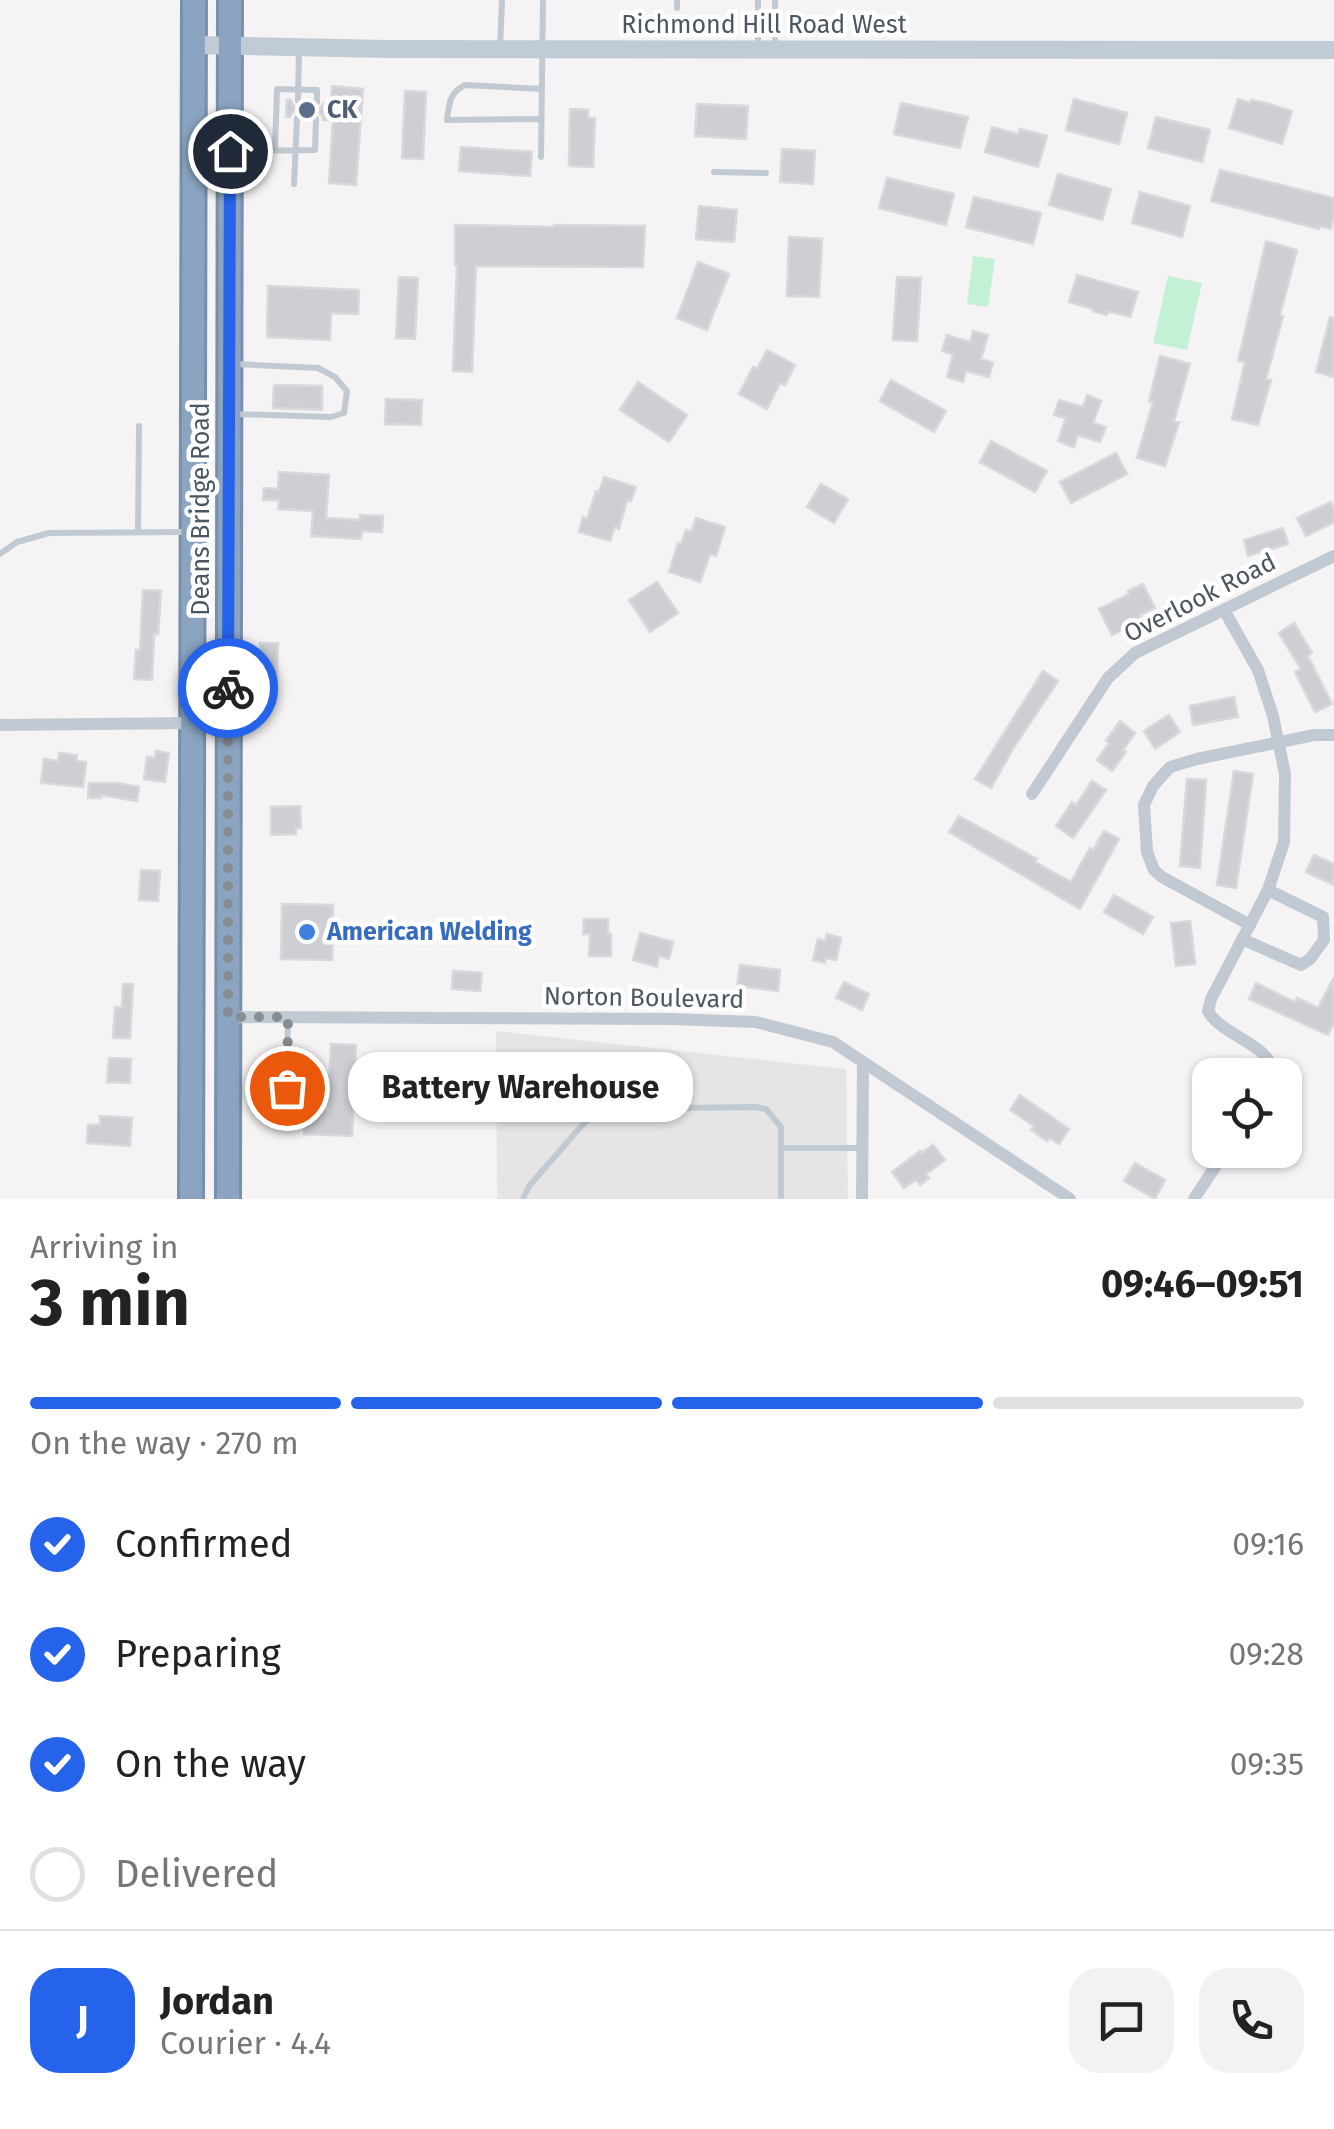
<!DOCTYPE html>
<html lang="en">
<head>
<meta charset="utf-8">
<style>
  :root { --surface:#fff; --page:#f2f2f2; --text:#222; --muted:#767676; --line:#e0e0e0; --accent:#2563eb }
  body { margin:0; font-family:"Fira Sans",sans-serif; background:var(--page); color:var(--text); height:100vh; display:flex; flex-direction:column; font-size:38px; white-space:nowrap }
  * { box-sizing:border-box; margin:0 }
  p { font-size:32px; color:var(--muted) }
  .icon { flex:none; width:55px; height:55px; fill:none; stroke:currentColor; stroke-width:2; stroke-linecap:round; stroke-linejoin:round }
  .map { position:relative; height:1199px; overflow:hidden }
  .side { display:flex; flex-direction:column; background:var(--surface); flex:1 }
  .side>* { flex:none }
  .fabs { position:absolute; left:1192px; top:1058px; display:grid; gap:20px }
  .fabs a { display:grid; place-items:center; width:110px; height:110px; border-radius:20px; background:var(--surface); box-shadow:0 2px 8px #0004; font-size:50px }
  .pin { position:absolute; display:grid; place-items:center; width:85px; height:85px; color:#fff; margin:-42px; border:5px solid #fff; border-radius:50%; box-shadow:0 2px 10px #0007 }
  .courier { position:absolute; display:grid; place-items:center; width:100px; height:100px; margin:-50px; border:8px solid #2563eb; border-radius:50%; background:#fff; color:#222; box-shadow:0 2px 12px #0007 }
  .bubble { position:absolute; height:70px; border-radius:30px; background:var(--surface); box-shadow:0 2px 8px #0004; font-size:32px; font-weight:700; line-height:70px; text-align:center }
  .overview em { font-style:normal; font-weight:700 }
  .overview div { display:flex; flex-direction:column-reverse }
  .overview { display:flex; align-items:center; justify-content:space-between; height:170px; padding:0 30px }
  h1 { font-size:65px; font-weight:700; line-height:75px }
  .bar { display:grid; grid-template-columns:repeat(4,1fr); gap:15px 10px; align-content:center; height:120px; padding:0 30px }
  .bar i { height:12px; border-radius:8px; background:var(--line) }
  .bar .on { background:var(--accent) }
  .bar p { grid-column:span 4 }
  .line { display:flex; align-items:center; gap:25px; padding:0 30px; border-top:2px solid var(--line) }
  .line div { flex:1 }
  .round { display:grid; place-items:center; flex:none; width:105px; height:105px; border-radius:30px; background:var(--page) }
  ol { padding:0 30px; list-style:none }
  li { display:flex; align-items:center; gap:30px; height:110px }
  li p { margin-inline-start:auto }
  li .icon { padding:10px; border-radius:50%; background:var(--accent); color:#fff; stroke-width:4 }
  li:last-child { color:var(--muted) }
  li i { width:55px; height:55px; border:5px solid var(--line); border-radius:50% }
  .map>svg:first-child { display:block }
  .education { fill:#e6e4e5 }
  .green { fill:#c3f1d5 }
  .building { fill:#cdcfd5; stroke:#d7d9de; stroke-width:2.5 }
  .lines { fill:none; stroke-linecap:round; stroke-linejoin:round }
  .highway-casing { stroke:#7690ad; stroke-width:28 }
  .lane { stroke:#c1cad2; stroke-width:6 }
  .street { stroke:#c1cad2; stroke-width:12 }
  .secondary { stroke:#c1cbd6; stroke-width:18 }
  .highway { stroke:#8ba5c1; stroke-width:22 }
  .done { stroke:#868d94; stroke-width:10; stroke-dasharray:0 18 }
  .route { stroke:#2563eb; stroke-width:12 }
  .service-dot { fill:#5c6f8a; stroke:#fff; stroke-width:4 }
  .shop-dot { fill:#3f7fe0; stroke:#fff; stroke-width:4 }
  .labels { text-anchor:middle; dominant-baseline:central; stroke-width:9; stroke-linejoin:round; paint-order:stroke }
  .street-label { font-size:25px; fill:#4a5661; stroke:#fff }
  .service-label { font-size:25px; font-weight:bold; fill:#4e5e75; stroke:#fff; text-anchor:start }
  .shop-label { font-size:25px; font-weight:bold; fill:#366cbe; stroke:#fff; text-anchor:start }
</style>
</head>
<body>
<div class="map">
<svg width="1334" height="1199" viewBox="0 0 1334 1199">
  <rect width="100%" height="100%" fill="#f5f3f3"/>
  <!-- education -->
  <path class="education" d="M496 1031 846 1069 848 1199H497Z"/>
  <!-- green -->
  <path class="green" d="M973 256 995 259 988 307 967 304Z
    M1168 276 1202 283 1187 350 1153 343Z"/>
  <!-- building -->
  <path class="building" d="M332 86 363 89 356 185 329 183 333 120H323L322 115 317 112 312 114 309 119 304 118 298 111 293 112 290 117H286L287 100H291L293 105 297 108 302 106 305 101 310 102 314 108H320L324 103H331Z
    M405 91 426 92 423 159 402 158Z
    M1074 99 1127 113 1119 144 1066 130Z
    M1238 99 1250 103 1251 100 1266 103 1292 111 1282 144 1229 128Z
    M901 103 968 117 960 148 894 134Z
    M697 104 748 106 746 139 695 136Z
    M570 109 588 110V118H595L593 167 569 166Z
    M1156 117 1210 130 1202 162 1148 148Z
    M992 127 1018 134 1020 129 1047 136 1038 167 985 152Z
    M461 147 532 152 530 176 459 171Z
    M782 149 815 151 813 184 780 182Z
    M1220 170 1334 198V217L1331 229 1319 226V229L1211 201Z
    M1058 174 1111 189 1102 220 1049 205Z
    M887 178 954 194 946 225 879 208Z
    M1140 192 1190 206 1182 237 1132 223Z
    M974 197 1041 213 1033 244 966 227Z
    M699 206 737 210 734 242 696 239Z
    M455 225 553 227 554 225 645 226 643 267 476 266 472 372 453 371 457 265H455Z
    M789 237 822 239 819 297 787 296Z
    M1266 241 1297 250 1280 315 1283 316 1266 379 1271 380 1258 425 1232 419 1245 362 1238 361Z
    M698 262 729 274 707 330 677 318Z
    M1077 275 1138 292 1130 317 1108 311 1107 315 1093 311V309L1069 302Z
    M399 277 418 278 415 339 396 338Z
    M897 277 921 278 917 341 893 340Z
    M268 286 359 290 358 314 331 313 330 340 267 337Z
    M1330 317 1334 318V377L1316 372Z
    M973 331 988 335 981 359 993 363 989 377 966 371 963 382 947 377 953 354 942 351 947 335 970 342Z
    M767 350 795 365 785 385 780 383 767 409 739 394 753 367 757 369Z
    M1160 356 1190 364 1174 421 1179 422 1165 466 1137 458 1153 402 1149 401Z
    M891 380 946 411 934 432 880 401Z
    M638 382 687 415 669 442 620 410Z
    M274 385 322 386V410L273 408Z
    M1087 395 1101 401 1093 423 1106 427 1100 442 1078 435 1074 447 1058 441 1066 418 1054 415 1059 400 1083 407Z
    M386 399 422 400 421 425 385 424Z
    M991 441 1047 471 1035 492 980 462Z
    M1116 453 1127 474 1071 503 1060 482Z
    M279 472 329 475 326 518 360 520V515L383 516 382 532 362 531 361 539 311 536 313 511 278 509 279 500H263L264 488 278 489Z
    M604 477 636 487 631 501 627 500 619 529 615 527 610 541 579 532 583 517 587 519 596 491 599 492Z
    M821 484 848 499 834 523 807 507Z
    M1331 502 1334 508V522L1306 536 1297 518Z
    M696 518 725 527 716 556 710 554 700 582 669 572 678 543 681 544 686 530 691 532Z
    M1283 528 1288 544 1248 556 1244 540Z
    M657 582 678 613 650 632 629 600Z
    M1143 584 1155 608 1140 615 1142 620 1112 635 1099 609 1129 594 1128 591Z
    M143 590 161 591 158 634H154L152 680 134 679 136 650H140Z
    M1294 623 1312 653 1308 656 1332 704 1315 712 1295 672 1301 669 1279 633Z
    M260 643H278L277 676H259Z
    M1043 671 1058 681 1014 747 991 788 975 779Z
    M1234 697 1238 717 1193 725 1190 706Z
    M1169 715 1180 732 1155 749 1144 731Z
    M1120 721 1135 733 1123 750 1126 752 1112 771 1097 760 1109 743 1106 741Z
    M156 751 169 753 165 782 144 779 147 757 155 758Z
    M59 753 77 755 76 761 86 762 83 787 41 783 44 759 58 761Z
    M1234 771 1253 774 1236 888 1217 885Z
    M1187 779 1206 780 1200 868 1180 866Z
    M1092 781 1106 790 1073 838 1056 826 1072 802 1076 805Z
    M89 783H118L139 787 137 801 101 795V798H88Z
    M300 806 301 828H296V834L271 835V807Z
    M959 816 1037 859 1035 862 1071 882 1090 848 1093 850 1104 831 1119 839 1080 909 949 832Z
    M1314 855 1334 864V885L1306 872Z
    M141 870 160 871 158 901 139 900Z
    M1114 895 1153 917 1143 934 1104 912Z
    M282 904 333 905 332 960 281 959Z
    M584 919H608V934H611V956H589L590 934H583Z
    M1190 921 1195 964 1176 966 1171 923Z
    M640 933 673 942 669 959 659 956 657 967 633 960Z
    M827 934 841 938 836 960 826 958 825 963 813 960 818 939 825 941Z
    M740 965 780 970 778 991 737 986Z
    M453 971 482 973 480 991 452 989Z
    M1334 977V1024L1328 1035 1249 999 1256 983 1295 1002 1297 998 1318 1008Z
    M844 982 869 994 862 1010 836 998Z
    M123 984H133L130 1038H113L115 1007 122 1008Z
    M331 1044 356 1045 352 1136 304 1134 305 1109 328 1110Z
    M109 1058 131 1059 130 1083 107 1082Z
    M1020 1095 1069 1129 1059 1144 1050 1138 1047 1141 1031 1130 1034 1126 1010 1110Z
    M100 1116 132 1118 130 1146 87 1143 88 1125H100Z
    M933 1145 945 1160 926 1174 929 1178 920 1185 916 1180 904 1188 892 1172 920 1151 922 1153Z
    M1135 1163 1165 1180 1155 1199 1124 1181Z"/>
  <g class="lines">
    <!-- highway casing -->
    <g class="highway-casing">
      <path id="highway" d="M191 1199 194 0
        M228 1199 230 0"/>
    </g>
    <!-- lane -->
    <path class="lane" d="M775 0V48
      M677 8V0
      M500 48 502 0
      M758 49V0
      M298 101 299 49
      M541 119 447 120C449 104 449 93 465 85L542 89
      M275 150 277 89 317 90V102
      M236 151 315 150 316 119
      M541 157 543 0
      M714 172 766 173
      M294 184 297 118
      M235 414 331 417 344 413 347 391 335 377 318 368 235 364
      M138 532 139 426
      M0 554 17 542 49 533 189 532
      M287 1089 288 1019
      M781 1148H860
      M523 1199 529 1186 585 1122 607 1109 755 1107 766 1109 781 1127V1199"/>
    <!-- street -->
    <path class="street" d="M1224 610 1258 670 1273 716 1285 774 1284 842 1268 890 1211 999 1208 1011C1222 1037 1273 1044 1273 1075
      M0 725 192 723 228 725
      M1032 794 1108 678 1135 653 1334 556
      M1250 925 1162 877 1154 870 1147 852 1144 805 1153 786 1170 767 1197 759 1314 735H1334
      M1242 939 1301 965 1310 959 1324 940 1323 917 1268 890
      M228 1017 671 1019 756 1022 833 1042 1070 1199
      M862 1199 863 1062
      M1194 1199 1226 1150"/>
    <!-- secondary -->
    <path class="secondary" d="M194 45 388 49 1334 50"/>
    <!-- highway -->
    <use href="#highway" class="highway"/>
  </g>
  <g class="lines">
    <!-- done -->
    <path class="done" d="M228 688V1017H288L287 1088"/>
    <!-- route -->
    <path class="route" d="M228 688 230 151"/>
  </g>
  <!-- markers -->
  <circle class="service-dot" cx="307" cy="110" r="10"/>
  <circle class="shop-dot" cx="307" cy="932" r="10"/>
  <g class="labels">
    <!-- street labels -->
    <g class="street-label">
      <text x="764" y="25">Richmond Hill Road West</text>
      <text transform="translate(201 509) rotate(-90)">Deans Bridge Road</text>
      <text transform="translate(1200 598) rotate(-27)">Overlook Road</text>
      <text transform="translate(644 998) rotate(1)">Norton Boulevard</text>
    </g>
    <!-- service labels -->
    <g class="service-label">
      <text x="327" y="110">CK</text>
    </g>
    <!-- shop labels -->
    <g class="shop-label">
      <text x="327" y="932">American Welding</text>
    </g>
  </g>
</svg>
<div class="fabs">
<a><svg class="icon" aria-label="locate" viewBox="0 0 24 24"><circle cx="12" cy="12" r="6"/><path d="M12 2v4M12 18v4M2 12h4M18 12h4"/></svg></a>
</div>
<div class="pin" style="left:287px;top:1088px;background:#ea580c"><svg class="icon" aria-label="bag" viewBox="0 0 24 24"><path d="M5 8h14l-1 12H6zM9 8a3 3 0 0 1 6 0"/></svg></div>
<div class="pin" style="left:230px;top:151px;background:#1f2937"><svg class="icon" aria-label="home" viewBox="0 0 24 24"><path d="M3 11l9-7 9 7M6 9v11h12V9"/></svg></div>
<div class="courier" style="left:228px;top:688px"><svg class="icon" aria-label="bike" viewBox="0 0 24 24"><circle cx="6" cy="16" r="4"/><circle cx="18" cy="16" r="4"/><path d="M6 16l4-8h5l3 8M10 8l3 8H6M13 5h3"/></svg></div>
<div class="bubble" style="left:348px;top:1052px;width:345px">Battery Warehouse</div>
</div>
<section class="side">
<div class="overview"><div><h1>3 min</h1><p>Arriving in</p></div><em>09:46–09:51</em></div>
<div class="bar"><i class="on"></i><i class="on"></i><i class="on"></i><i></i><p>On the way · 270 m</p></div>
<ol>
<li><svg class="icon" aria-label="check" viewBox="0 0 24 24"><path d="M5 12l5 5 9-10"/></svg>Confirmed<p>09:16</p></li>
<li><svg class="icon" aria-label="check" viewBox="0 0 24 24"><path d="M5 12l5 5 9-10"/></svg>Preparing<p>09:28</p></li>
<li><svg class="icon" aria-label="check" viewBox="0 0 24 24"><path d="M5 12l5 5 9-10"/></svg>On the way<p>09:35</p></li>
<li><i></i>Delivered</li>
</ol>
<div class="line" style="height:180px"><b class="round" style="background:var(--accent);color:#fff">J</b><div><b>Jordan</b><p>Courier · 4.4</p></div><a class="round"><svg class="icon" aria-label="chat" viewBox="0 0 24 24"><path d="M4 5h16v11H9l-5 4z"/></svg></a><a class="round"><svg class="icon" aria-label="phone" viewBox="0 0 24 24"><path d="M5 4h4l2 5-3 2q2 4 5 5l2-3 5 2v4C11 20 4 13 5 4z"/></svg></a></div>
</section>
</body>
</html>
